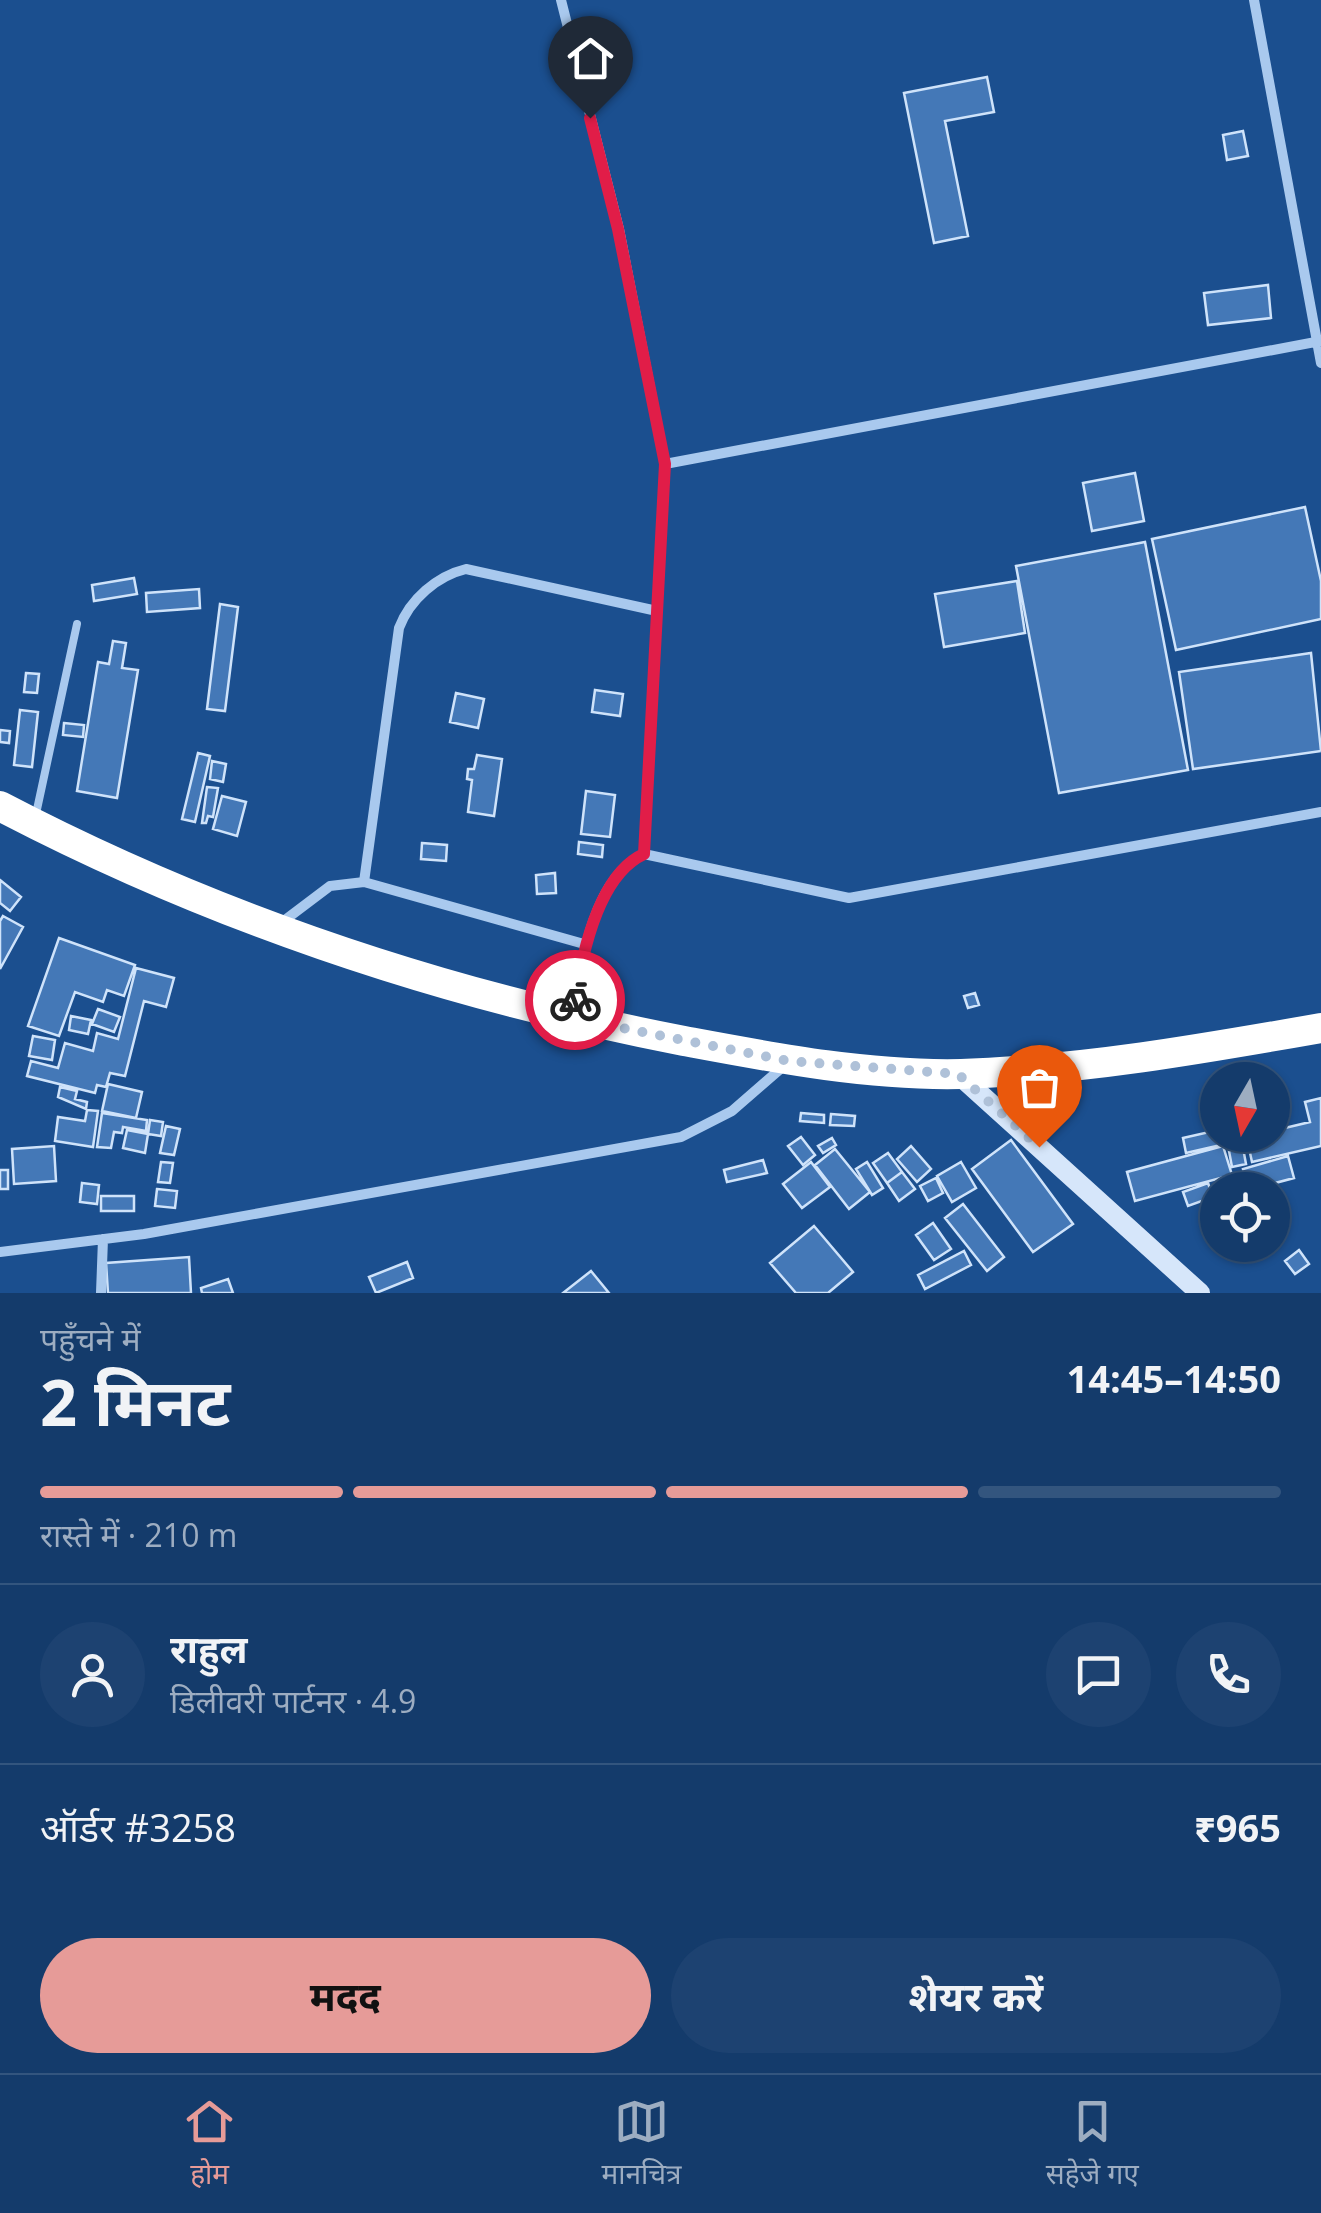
<!DOCTYPE html>
<html lang="hi">
<head>
<meta charset="utf-8">
<style>
  :root { --surface:#143b6b; --page:#1d4271; --text:#f1f3f6; --muted:#9dadc1; --line:#33557e; --accent:#e69b98 }
  body { margin:0; font-family:"Open Sans","Noto Sans Devanagari",sans-serif; background:var(--page); color:var(--text); height:100vh; display:flex; flex-direction:column; font-size:38px; white-space:nowrap }
  * { box-sizing:border-box; margin:0 }
  p { font-size:32px; color:var(--muted) }
  .icon { flex:none; width:55px; height:55px; fill:none; stroke:currentColor; stroke-width:2; stroke-linecap:round; stroke-linejoin:round }
  .map { position:relative; height:1293px; overflow:hidden }
  .drawer { display:flex; flex-direction:column; background:var(--surface); flex:1 }
  .drawer>* { flex:none }
  .needle { width:65px; rotate:189deg }
  .buttons { position:absolute; left:1200px; top:1062px; display:grid; gap:20px }
  .buttons a { display:grid; place-items:center; width:90px; height:90px; border-radius:50%; background:var(--surface); box-shadow:0 2px 8px #0004,0 0 0 2px var(--line); font-size:50px }
  .pin { position:absolute; display:grid; place-items:center; width:85px; height:85px; color:#fff; margin:-102px -42px; border-radius:50% 50% 50% 0; rotate:-45deg; box-shadow:0 0 10px #0007 }
  .pin .icon { rotate:45deg }
  .courier { position:absolute; display:grid; place-items:center; width:100px; height:100px; margin:-50px; border:8px solid #e11d48; border-radius:50%; background:#fff; color:#222; box-shadow:0 2px 12px #0007 }
  .head em { font-style:normal; font-weight:700 }
  .head div { display:flex; flex-direction:column-reverse }
  .head { display:flex; align-items:center; justify-content:space-between; height:170px; padding:0 40px }
  h1 { font-size:65px; font-weight:700; line-height:75px }
  .bar { display:grid; grid-template-columns:repeat(4,1fr); gap:15px 10px; align-content:center; height:120px; padding:0 40px }
  .bar i { height:12px; border-radius:8px; background:var(--line) }
  .bar .selected { background:var(--accent) }
  .bar p { grid-column:span 4 }
  .line { display:flex; align-items:center; gap:25px; padding:0 40px; border-top:2px solid var(--line) }
  .line div { flex:1 }
  .round { display:grid; place-items:center; flex:none; width:105px; height:105px; border-radius:52px; background:var(--page) }
  .action { display:flex; gap:20px; margin-top:auto; padding:20px 40px }
  .action a { flex:1; height:115px; border-radius:60px; background:var(--accent); color:#111; font-size:40px; font-weight:700; line-height:115px; text-align:center }
  .action a+a { background:var(--page); color:var(--text) }
  .tab-bar { display:flex; justify-content:space-around; align-items:center; height:140px; border-top:2px solid var(--line); background:var(--surface); font-size:28px; color:var(--muted) }
  .tab-bar a { display:grid; justify-items:center; gap:5px }
  .tab-bar .selected { color:var(--accent) }
  .map>svg:first-child { display:block }
  .building { fill:#4478b7; stroke:#cfe3fa; stroke-width:2.5 }
  .lines { fill:none; stroke-linecap:round; stroke-linejoin:round }
  .lane { stroke:#a9c9ee; stroke-width:8 }
  .street { stroke:#a9c9ee; stroke-width:10 }
  .secondary { stroke:#d6e6fa; stroke-width:20 }
  .highway { stroke:#fff; stroke-width:30 }
  .done { stroke:#afc1d8; stroke-width:10; stroke-dasharray:0 18 }
  .route { stroke:#e11d48; stroke-width:12 }
</style>
</head>
<body>
<div class="map">
<svg width="1321" height="1293" viewBox="0 0 1321 1293">
  <rect width="100%" height="100%" fill="#1b4f8f"/>
  <!-- building -->
  <path class="building" d="M987 77 994 112 945 121 968 236 934 243 904 93Z
    M1243 131 1248 156 1227 160 1223 135Z
    M1268 285 1271 318 1208 325 1204 293Z
    M1135 473 1144 521 1092 531 1083 483Z
    M1305 507 1321 581V619L1176 650 1152 539Z
    M1145 542 1188 770 1059 793 1016 566Z
    M134 578 137 594 94 601 92 585Z
    M1017 581 1025 633 944 647 935 594Z
    M199 589 200 608 147 612 146 593Z
    M220 604 238 607 225 711 207 709Z
    M113 641 126 643 122 668 138 670 117 798 77 791 98 662 109 664Z
    M1311 653 1321 751 1193 769 1179 672Z
    M26 673 39 674 37 693 24 692Z
    M595 690 623 694 620 716 592 712Z
    M456 693 484 699 478 728 450 722Z
    M20 710 38 712 32 767 14 765Z
    M64 723 84 725 83 737 63 735Z
    M0 730 10 731 9 743 0 742Z
    M198 753 210 756 195 822 182 819Z
    M477 755 502 759 494 816 468 812 472 780 467 779 468 769H474Z
    M212 761 226 764 223 782 210 779Z
    M207 787 218 788 213 817 208 816 206 823H202Z
    M586 791 615 795 610 837 581 834Z
    M222 796 246 802 237 836 213 829Z
    M579 842 603 845 602 857 578 854Z
    M422 843 447 845 446 861 421 859Z
    M555 873 556 893 537 894 536 875Z
    M0 880 21 897 10 911 0 903Z
    M3 916 23 927 0 969V921Z
    M59 938 135 965 124 996 107 990 103 1002 75 992 59 1036 28 1026Z
    M136 968 174 978 166 1007 144 1001 125 1076 110 1073 106 1087 97 1085 95 1093 27 1076 31 1061 58 1068 65 1043 93 1051 97 1033 118 1039Z
    M975 993 979 1005 968 1008 964 996Z
    M98 1009 120 1017 114 1032 92 1024Z
    M71 1016 91 1020 88 1034 69 1030Z
    M33 1036 55 1040 52 1060 29 1056Z
    M108 1084 142 1092 136 1118 102 1111Z
    M60 1087 77 1091 75 1099 87 1102 86 1109 58 1097Z
    M1321 1098V1146L1252 1162 1247 1139 1186 1153 1183 1138 1218 1130V1135H1272V1131L1310 1122 1305 1102Z
    M87 1110 98 1111 93 1147 55 1141 58 1117 85 1121Z
    M102 1113 147 1120 146 1131 123 1127 122 1133 114 1132 111 1148 97 1147Z
    M801 1113 824 1115V1123L800 1121Z
    M831 1114 855 1116 854 1126 830 1125Z
    M150 1120 163 1122 161 1136 148 1134Z
    M166 1126 180 1129 174 1155 160 1153Z
    M127 1130 148 1134 145 1153 123 1148Z
    M801 1137 815 1155 803 1165 788 1146Z
    M832 1138 836 1145 823 1153 818 1146Z
    M1011 1140 1073 1224 1033 1252 972 1169Z
    M54 1146 56 1181 14 1184 12 1149Z
    M911 1146 931 1169 917 1182 897 1159Z
    M1223 1146 1232 1175 1135 1201 1127 1172Z
    M1243 1148 1246 1164 1232 1167 1229 1151Z
    M835 1149 870 1192 849 1209 815 1165Z
    M888 1153 902 1172 887 1183 873 1163Z
    M1288 1156 1294 1178 1249 1190 1243 1169Z
    M763 1160 767 1173 727 1182 724 1170Z
    M161 1162 173 1163 170 1183 158 1182Z
    M811 1162 830 1187 802 1208 783 1184Z
    M867 1162 883 1188 872 1195 856 1169Z
    M961 1162 976 1188 952 1202 937 1176Z
    M0 1170H8V1189H0Z
    M902 1172 915 1189 899 1201 887 1183Z
    M936 1178 943 1193 928 1201 920 1186Z
    M82 1183 99 1185 97 1204 80 1202Z
    M1208 1183 1213 1197 1188 1206 1183 1192Z
    M157 1189 177 1191 175 1208 155 1206Z
    M101 1196H134V1211H101Z
    M963 1204 1004 1257 987 1271 945 1218Z
    M933 1223 951 1249 934 1260 916 1235Z
    M814 1226 853 1272 828 1293H796L770 1263Z
    M1299 1250 1309 1264 1295 1274 1285 1261Z
    M964 1251 971 1265 925 1289 918 1275Z
    M189 1257 191 1293H108L106 1263Z
    M407 1262 413 1278 376 1293 369 1277Z
    M591 1271 609 1293H563Z
    M228 1279 233 1293H202L201 1288Z"/>
  <g class="lines">
    <!-- lane -->
    <path class="lane" d="M36 814 77 624"/>
    <!-- street -->
    <path class="street" d="M561 0 619 229 665 464 644 854
      M1254 0 1321 363
      M665 464 1321 341
      M364 882 399 628C410 599 437 576 466 569L657 611
      M281 923 330 886 364 882 584 944
      M573 1011C581 962 594 876 644 854L849 898 1321 812
      M0 1252 144 1234 681 1137 732 1111 785 1065
      M101 1293 103 1239"/>
    <!-- secondary -->
    <path class="secondary" d="M958 1074 1200 1293"/>
    <!-- highway -->
    <path class="highway" d="M0 806C216 919 445 995 684 1041 775 1058 868 1076 961 1074 1082 1070 1202 1049 1321 1028"/>
  </g>
  <g class="lines">
    <!-- done -->
    <path class="done" d="M575 1000 572 1018 789 1061 958 1074 1039 1147"/>
    <!-- route -->
    <path class="route" d="M575 1000C582 954 598 875 644 854L665 464 618 229 590 118"/>
  </g>
</svg>
<div class="buttons">
<a><svg class="needle" viewBox="-14 -14 28 28"><path d="M0-13l5 13h-10z" fill="#e53935"/><path d="M0 13l5-13h-10z" fill="#9dadc1"/></svg></a>
<a><svg class="icon" aria-label="locate" viewBox="0 0 24 24"><circle cx="12" cy="12" r="6"/><path d="M12 2v4M12 18v4M2 12h4M18 12h4"/></svg></a>
</div>
<div class="pin" style="left:1039px;top:1147px;background:#ea580c"><svg class="icon" aria-label="bag" viewBox="0 0 24 24"><path d="M5 8h14l-1 12H6zM9 8a3 3 0 0 1 6 0"/></svg></div>
<div class="pin" style="left:590px;top:118px;background:#1f2937"><svg class="icon" aria-label="home" viewBox="0 0 24 24"><path d="M3 11l9-7 9 7M6 9v11h12V9"/></svg></div>
<div class="courier" style="left:575px;top:1000px"><svg class="icon" aria-label="bike" viewBox="0 0 24 24"><circle cx="6" cy="16" r="4"/><circle cx="18" cy="16" r="4"/><path d="M6 16l4-8h5l3 8M10 8l3 8H6M13 5h3"/></svg></div>
</div>
<section class="drawer">
<div class="head"><div><h1>2 मिनट</h1><p>पहुँचने में</p></div><em>14:45–14:50</em></div>
<div class="bar"><i class="selected"></i><i class="selected"></i><i class="selected"></i><i></i><p>रास्ते में · 210 m</p></div>
<div class="line" style="height:180px"><a class="round"><svg class="icon" aria-label="person" viewBox="0 0 24 24"><circle cx="12" cy="8" r="4"/><path d="M4 21q1-7 8-7t8 7"/></svg></a><div><b>राहुल</b><p>डिलीवरी पार्टनर · 4.9</p></div><a class="round"><svg class="icon" aria-label="chat" viewBox="0 0 24 24"><path d="M4 5h16v11H9l-5 4z"/></svg></a><a class="round"><svg class="icon" aria-label="phone" viewBox="0 0 24 24"><path d="M5 4h4l2 5-3 2q2 4 5 5l2-3 5 2v4C11 20 4 13 5 4z"/></svg></a></div>
<div class="line" style="height:130px"><div>ऑर्डर #3258</div><b>₹965</b></div>
<div class="action"><a>मदद</a><a>शेयर करें</a></div>
</section>
<nav class="tab-bar">
<a class="selected"><svg class="icon" aria-label="home" viewBox="0 0 24 24"><path d="M3 11l9-7 9 7M6 9v11h12V9"/></svg>होम</a>
<a><svg class="icon" aria-label="map" viewBox="0 0 24 24"><path d="M3 6l6-2 6 2 6-2v14l-6 2-6-2-6 2zM9 4v14M15 6v14"/></svg>मानचित्र</a>
<a><svg class="icon" aria-label="saved" viewBox="0 0 24 24"><path d="M7 4h10v16l-5-4-5 4z"/></svg>सहेजे गए</a>
</nav>
</body>
</html>
